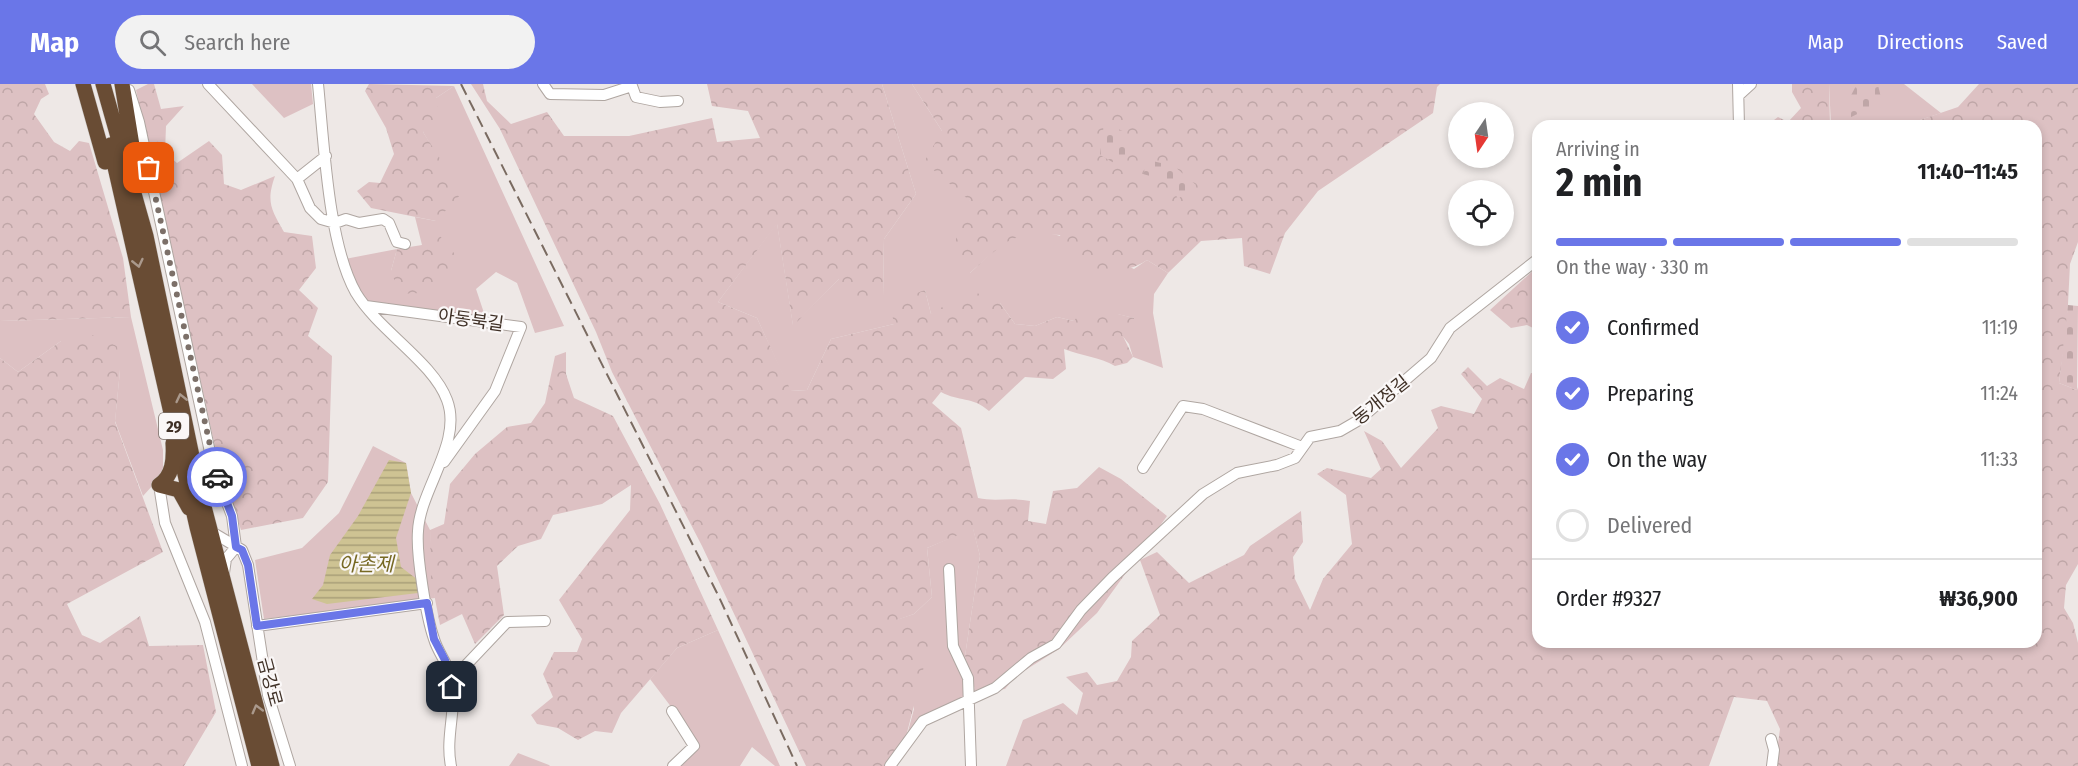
<!DOCTYPE html>
<html lang="en">
<head>
<meta charset="utf-8">
<style>
  :root { --surface:#fff; --page:#f2f2f2; --text:#202124; --muted:#757577; --line:#e0e0e0; --accent:#6a76e8 }
  body { margin:0; font-family:"Fira Sans Condensed","Noto Sans KR",sans-serif; background:var(--page); color:var(--text); height:100vh; display:flex; flex-direction:column; font-size:22px; white-space:nowrap }
  * { box-sizing:border-box; margin:0 }
  p { font-size:20px; color:var(--muted) }
  .icon { flex:none; width:33px; height:33px; fill:none; stroke:currentColor; stroke-width:2; stroke-linecap:round; stroke-linejoin:round }
  .map { position:relative; flex:1; overflow:hidden }
  .drawer { position:absolute; left:1532px; top:36px; width:510px; height:528px; display:flex; flex-direction:column; background:var(--surface); border-radius:18px; box-shadow:0 3px 9px #0003 }
  .drawer>* { flex:none }
  .needle { width:39px; rotate:193deg }
  .buttons { position:absolute; left:1448px; top:18px; display:grid; gap:12px }
  .buttons a { display:grid; place-items:center; width:66px; height:66px; border-radius:50%; background:var(--surface); box-shadow:0 3px 9px #0003; font-size:30px }
  .pin { position:absolute; display:grid; place-items:center; width:51px; height:51px; color:#fff; margin:-26px; border-radius:12px; box-shadow:0 3px 9px #0006 }
  .courier { position:absolute; display:grid; place-items:center; width:60px; height:60px; margin:-30px; border:4px solid #6a76e8; border-radius:50%; background:#fff; color:#222; box-shadow:0 2px 8px #0007 }
  .overview em { font-style:normal; font-weight:700 }
  .overview div { display:flex; flex-direction:column-reverse }
  .overview { display:flex; align-items:center; justify-content:space-between; height:102px; padding:0 24px }
  h1 { font-size:39px; font-weight:700; line-height:45px }
  .bar { display:grid; grid-template-columns:repeat(4,1fr); gap:9px 6px; align-content:center; height:72px; padding:0 24px }
  .bar i { height:8px; border-radius:4px; background:var(--line) }
  .bar .selected { background:var(--accent) }
  .bar p { grid-column:span 4 }
  .line { display:flex; align-items:center; gap:15px; padding:0 24px; border-top:2px solid var(--line) }
  .line div { flex:1 }
  ol { padding:0 24px; list-style:none }
  li { display:flex; align-items:center; gap:18px; height:66px }
  li p { margin-inline-start:auto }
  li .icon { padding:6px; border-radius:50%; background:var(--accent); color:#fff; stroke-width:4 }
  li:last-child { color:var(--muted) }
  li i { width:33px; height:33px; border:3px solid var(--line); border-radius:50% }
  header { display:flex; align-items:center; gap:36px; box-sizing:border-box; height:84px; padding:0 30px; background:var(--accent); color:#fff }
  header strong { font-size:28px }
  nav { display:flex; gap:33px; margin-inline-start:auto; font-size:21px }
  .search { width:420px; height:54px; background:var(--page); display:flex; align-items:center; gap:15px; box-sizing:border-box; padding:0 21px; border-radius:33px; color:var(--muted); font-size:22px }
  .map>svg:first-child { display:block }
  .grass { fill:#ddc1c3 }
  .forest { fill:url(#forest-crowns) }
  .cemetery { fill:url(#cemetery-stones) }
  .water { fill:url(#water-rules) }
  .lines { fill:none; stroke-linecap:round; stroke-linejoin:round }
  .minor-casing { stroke:#afa6a1; stroke-width:12 }
  .highway-casing { stroke:#c9c5c2; stroke-width:16 }
  .minor { stroke:#fff; stroke-width:10 }
  .highway { stroke:#694c34; stroke-width:15 }
  .rail { stroke:#7a6b61; stroke-width:2; stroke-dasharray:12 6; stroke-linecap:butt }
  .oneway { stroke:#aa998c }
  .done { stroke:#7c7069; stroke-width:6; stroke-dasharray:0 10.8 }
  .route { stroke:#6a76e8; stroke-width:8 }
  .labels { text-anchor:middle; dominant-baseline:central; stroke-width:4.5; stroke-linejoin:round; paint-order:stroke }
  .shield { fill:#faf7f7; stroke:#776c65; stroke-width:1.5 }
  .shield-label { font-size:16px; font-weight:bold; fill:#3f3026 }
  .street-label { font-size:18px; fill:#3f3026; stroke:#faf7f7 }
  .water-label { font-size:20px; font-style:italic; fill:#776924; stroke:#faf7f7 }
</style>
</head>
<body>
<header>
<strong>Map</strong>
<div class="search"><svg class="icon" aria-label="search" viewBox="0 0 24 24"><circle cx="10" cy="10" r="6"/><path d="M15 15l6 6"/></svg>Search here</div>
<nav><a>Map</a><a>Directions</a><a>Saved</a></nav>
</header>
<div class="map">
<svg width="2078" height="682" viewBox="0 0 2078 682">
  <defs>
    <pattern id="forest-crowns" width="20" height="18" patternUnits="userSpaceOnUse" patternTransform="scale(1.5)"><rect width="20" height="18" fill="#ddc1c3"/><path d="M2 6a3 3 0 1 1 6 0M12 15a3 3 0 1 1 6 0" fill="none" stroke="#bfa6a7"/></pattern>
    <pattern id="cemetery-stones" width="16" height="16" patternUnits="userSpaceOnUse" patternTransform="scale(1.5)"><rect width="16" height="16" fill="#ddc1c3"/><path d="M2 7V4a2 2 0 0 1 4 0v3zM10 15v-3a2 2 0 0 1 4 0v3z" fill="#bfa6a7"/></pattern>
    <pattern id="water-rules" width="6" height="5" patternUnits="userSpaceOnUse" patternTransform="scale(1.5)"><rect width="6" height="5" fill="#cec393"/><path d="M0 2.5h6" fill="none" stroke="#a99f78"/></pattern>
  </defs>
  <rect width="100%" height="100%" fill="#eee8e6"/>
  <!-- grass -->
  <path class="grass" d="M252 0H311L313 20 284 34Z
    M882 0H912L942 47 970 117V189C981 179 992 167 1005 158 1044 131 1098 168 1134 185L1147 176 1168 189 1154 210 1153 229 1163 284 1133 273 1129 260 1121 250 1134 234 1117 230 1074 237 1057 233 1035 242 1015 240 1000 219 931 230 925 206 894 240 831 255 807 306 790 307 757 234 718 218 777 139 793 241 840 194 883 212 884 155 916 110Z
    M1829 0H1904L1941 29 1917 37 1914 42H1831Z
    M454 2 564 242 535 249 517 199 496 188 476 205 486 235 362 217 345 175 397 165 391 187 422 161 415 133 436 137 432 63 423 48 436 14Z
    M131 233 163 366V390L143 412 115 337 120 286 61 257 18 288 0 274V237Z
    M373 362 406 379 411 409 430 446 435 514 264 535 255 476 302 464 339 429Z
    M973 444 980 472 965 572 976 609 907 651 914 625 896 536 914 530 932 513 927 464Z
    M718 546 780 682H775L752 663 740 682H679L700 661 650 595 677 564Z
    M518 669 549 681 550 682H509Z"/>
  <!-- forest -->
  <path class="forest" d="M0 0H45L49 10 41 15 34 30 54 58 70 67 79 57 89 59 123 174 131 233 0 237Z
    M148 0H154L161 25 184 22 166 42 165 69 177 79 209 57 222 71 224 100 241 106 275 92C266 118 271 125 284 148L312 152 316 184 299 206 318 224 308 252 332 272 328 398 303 434 241 446 218 376 136 6Z
    M369 0 454 2 436 14 439 36 423 48 462 109 436 137 371 124 357 107 369 98 380 99 394 70 386 44 365 7Z
    M471 0H483L487 17 511 40 547 28 564 52H629L712 34 717 58 760 54 748 27 712 22 707 0H882L916 110 884 155 883 212 854 224 839 195 793 242 777 140 718 218 757 234 791 307 807 306 831 255 894 240 890 219 925 206 931 230 970 206 1000 219 1015 240 1035 242 1057 233 1074 237 1082 226 1098 225 1134 234 1133 243 1122 250 1133 273 1127 279 1115 282C1100 273 1081 272 1064 265L1066 285 1053 295 1025 293 989 327C972 312 959 318 941 308L932 319 961 344 978 414C995 418 1012 413 1030 417L1028 437 1046 440 1053 407 1077 404 1099 383 1121 395 1167 432 1097 529 1059 565 1016 592 1005 605 976 609 965 572 980 472 973 445 927 464 932 513 914 530 897 536 931 555 900 676 895 682H806L702 462 612 288 596 248 500 45Z
    M912 0H1440L1437 3 1433 29 1318 107 1285 149 1270 190 1244 182 1242 154 1201 157 1168 189 1147 176C1120 194 1094 186 1065 174L1060 151C1010 147 1006 157 970 189L956 170V134L970 117 924 78 942 47Z
    M1792 0H1829L1830 41 1766 42 1778 33 1788 38 1801 24 1792 8Z
    M1979 0H2078V158L2070 180 2067 240 2059 299 2077 306 2078 303V480L2066 501 2064 524 2073 539 2078 559V682H1775L1780 645 1767 617 1734 613 1709 682H1006L1023 636 1063 619 1077 631 1083 609 1066 593 1087 588 1097 601 1117 597 1131 573 1132 557 1160 531 1140 476 1157 468 1189 499 1244 471 1250 462 1301 427 1303 458 1293 473 1295 495 1310 526 1323 495 1352 460 1346 411 1317 390 1327 384 1371 394 1381 385 1364 347 1382 357 1401 384 1438 344 1431 326 1441 322 1474 330 1482 315 1461 290 1468 283 1487 302 1500 294 1524 305 1531 289H1537L1538 558H2036V42H1914L1917 37 1958 23Z
    M440 152 463 180C444 203 430 212 399 209L391 187 397 165 422 161Z
    M1537 183V246L1527 241 1511 244 1490 226Z
    M85 248 117 262 120 286 115 338 163 468 67 520 82 551 100 559 140 532 149 562 203 561 216 628 184 682H0V274L18 288 61 257Z
    M566 268V290L574 314 613 332 660 420 718 546 677 564 621 629 612 649 595 647 578 656 558 644 537 640 531 631 553 613 543 590 554 568H577L582 555 559 516 630 426 631 401 602 420 553 431 541 455 518 462 497 482 504 531 475 560 462 530 440 541 431 494 430 446 444 440 450 400 475 370 507 343 531 339 545 319 555 272Z"/>
  <!-- cemetery -->
  <path class="cemetery" d="M1857 0 1878 1 1882 18 1847 35V19Z
    M1104 39 1125 48 1130 66 1116 80 1100 71Z
    M1148 76 1174 82 1196 101 1178 115 1168 97 1143 90Z
    M2068 221 2078 222 2077 306 2059 299Z"/>
  <!-- water -->
  <path class="water" d="M389 376 406 379 411 409 396 454 401 483 418 496V509L327 520 312 515 323 501 330 471 358 432Z"/>
  <g class="lines">
    <!-- minor casing -->
    <g class="minor-casing">
      <path id="minor" d="M208 0 297 95 310 124 321 135 335 139 346 135 359 139 383 135 389 139 397 158 405 160
        M318 0C324 58 328 160 356 209 379 247 433 278 447 316 463 358 420 405 418 447 416 470 426 532 434 555 438 569 449 581 452 596 457 624 445 653 451 682
        M543 0 550 10 604 11 632 2 636 13 660 18 678 17
        M1738 0 1739 42
        M129 6 139 38 213 382 232 432 236 463
        M1739 11 1751 0
        M297 95 326 72
        M366 222 521 243 495 307 444 378
        M1143 384 1183 322 1203 325 1302 363
        M159 401 165 439 205 538 242 682
        M210 447 242 466 248 481 268 611 290 682
        M949 485 953 562 968 594 971 682
        M224 489 226 475 236 463
        M257 542 427 519
        M452 596 507 538 545 537
        M672 627 694 662 673 682
        M1771 655 1774 666 1772 682
        M890 682 923 637 995 604 1031 574 1056 560 1081 526 1112 494 1203 410 1237 389 1277 381 1295 374 1310 353 1340 347 1359 336 1431 274 1450 244 1538 175"/>
    </g>
    <!-- highway casing -->
    <g class="highway-casing">
      <path id="highway" d="M83 0 105 78
        M103 0 146 152 197 396 272 682
        M122 0 137 92
        M110 61 197 443 259 682
        M159 401C173 392 174 375 173 359
        M159 401 179 406 189 424"/>
    </g>
    <!-- minor -->
    <use href="#minor" class="minor"/>
    <!-- highway -->
    <use href="#highway" class="highway"/>
    <!-- rail -->
    <path class="rail" d="M461 0 719 513 797 682"/>
  </g>
  <!-- one-way arrows -->
  <defs><path id="oneway-chevron" d="M-2-3.5L2.5 0L-2 3.5" fill="none" stroke-width="1.6" stroke-linecap="round" stroke-linejoin="round" transform="scale(1.5)"/></defs>
  <g class="oneway">
    <use href="#oneway-chevron" transform="translate(138 179) rotate(77)"/>
    <use href="#oneway-chevron" transform="translate(181 314) rotate(-103)"/>
    <use href="#oneway-chevron" transform="translate(257 625) rotate(-105)"/>
  </g>
  <g class="lines">
    <!-- done -->
    <path class="done" d="M149 84 217 393"/>
    <!-- route -->
    <path class="route" d="M217 393 232 432 236 463 242 466 248 481 257 542 427 519 434 555 445 576 452 603"/>
  </g>
  <g class="labels">
    <!-- shield labels -->
    <rect class="shield" x="159" y="329" width="30" height="26" rx="4.5"/>
    <g class="shield-label">
      <text x="174" y="342">29</text>
    </g>
    <!-- street labels -->
    <g class="street-label">
      <text transform="translate(471 236) rotate(8)">아동북길</text>
      <text transform="translate(1381 316) rotate(-39)">동개정길</text>
      <text transform="translate(270 598) rotate(75)">금강로</text>
    </g>
    <!-- water labels -->
    <g class="water-label">
      <text x="366" y="480">아촌제</text>
    </g>
  </g>
</svg>
<div class="buttons">
<a><svg class="needle" viewBox="-14 -14 28 28"><path d="M0-13l5 13h-10z" fill="#e53935"/><path d="M0 13l5-13h-10z" fill="#757577"/></svg></a>
<a><svg class="icon" aria-label="locate" viewBox="0 0 24 24"><circle cx="12" cy="12" r="6"/><path d="M12 2v4M12 18v4M2 12h4M18 12h4"/></svg></a>
</div>
<div class="pin" style="left:149px;top:84px;background:#ea580c"><svg class="icon" aria-label="bag" viewBox="0 0 24 24"><path d="M5 8h14l-1 12H6zM9 8a3 3 0 0 1 6 0"/></svg></div>
<div class="pin" style="left:452px;top:603px;background:#1f2937"><svg class="icon" aria-label="home" viewBox="0 0 24 24"><path d="M3 11l9-7 9 7M6 9v11h12V9"/></svg></div>
<div class="courier" style="left:217px;top:393px"><svg class="icon" aria-label="car" viewBox="0 0 24 24"><path d="M5 17H2v-5l4-1 3-4h7l3 4 3 1v5h-3M9 17h6M6 11h13"/><circle cx="7" cy="17" r="2"/><circle cx="17" cy="17" r="2"/></svg></div>
<section class="drawer">
<div class="overview"><div><h1>2 min</h1><p>Arriving in</p></div><em>11:40–11:45</em></div>
<div class="bar"><i class="selected"></i><i class="selected"></i><i class="selected"></i><i></i><p>On the way · 330 m</p></div>
<ol>
<li><svg class="icon" aria-label="check" viewBox="0 0 24 24"><path d="M5 12l5 5 9-10"/></svg>Confirmed<p>11:19</p></li>
<li><svg class="icon" aria-label="check" viewBox="0 0 24 24"><path d="M5 12l5 5 9-10"/></svg>Preparing<p>11:24</p></li>
<li><svg class="icon" aria-label="check" viewBox="0 0 24 24"><path d="M5 12l5 5 9-10"/></svg>On the way<p>11:33</p></li>
<li><i></i>Delivered</li>
</ol>
<div class="line" style="height:78px"><div>Order #9327</div><b>₩36,900</b></div>
</section>
</div>
</body>
</html>
